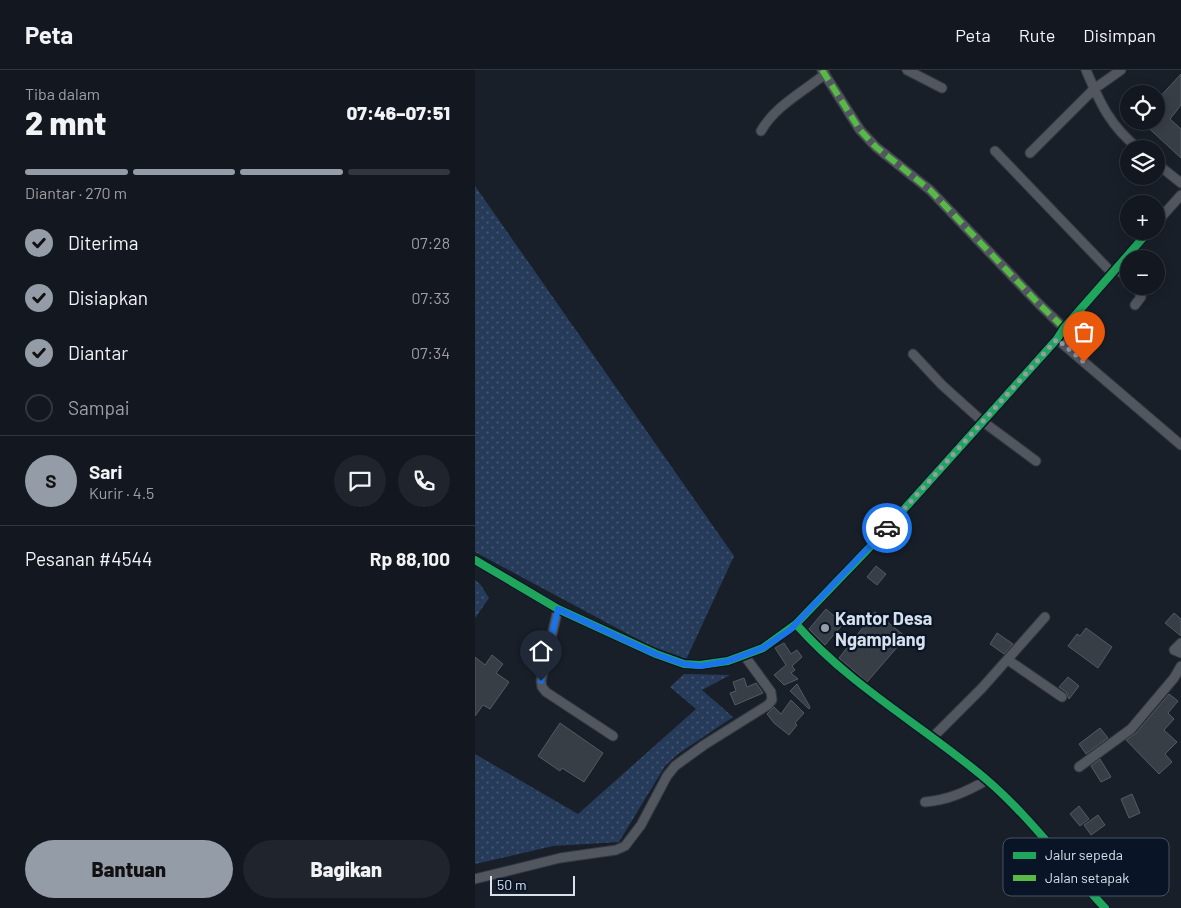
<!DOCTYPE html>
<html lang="id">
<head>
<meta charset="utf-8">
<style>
  :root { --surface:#13171f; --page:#20242c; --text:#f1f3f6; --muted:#9d9fa4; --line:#32363d; --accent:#949ca8 }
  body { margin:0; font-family:Barlow,sans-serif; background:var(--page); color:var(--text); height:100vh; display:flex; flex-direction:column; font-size:19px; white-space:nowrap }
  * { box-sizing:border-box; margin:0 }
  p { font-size:16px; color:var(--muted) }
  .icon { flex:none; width:28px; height:28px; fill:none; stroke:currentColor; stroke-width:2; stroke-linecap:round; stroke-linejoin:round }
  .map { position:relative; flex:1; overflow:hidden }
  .panel { display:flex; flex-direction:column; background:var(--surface); width:475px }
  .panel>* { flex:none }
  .fabs { position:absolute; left:645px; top:15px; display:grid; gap:10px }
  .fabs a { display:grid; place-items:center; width:45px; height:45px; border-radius:50%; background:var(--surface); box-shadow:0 2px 12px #0003,0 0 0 1px var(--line); font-size:25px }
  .scale { position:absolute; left:15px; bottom:12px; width:85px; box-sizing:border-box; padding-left:5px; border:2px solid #d7e0ec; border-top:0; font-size:14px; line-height:18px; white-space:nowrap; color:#d7e0ec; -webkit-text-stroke:4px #091526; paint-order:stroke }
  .pin { position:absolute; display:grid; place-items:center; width:42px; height:42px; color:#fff; margin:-51px -21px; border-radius:50% 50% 50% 0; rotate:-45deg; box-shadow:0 0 5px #0007 }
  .pin .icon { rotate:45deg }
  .courier { position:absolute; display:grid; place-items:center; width:50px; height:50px; margin:-25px; border:4px solid #1a73e8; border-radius:50%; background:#fff; color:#222; box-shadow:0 1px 6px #0007 }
  .head em { font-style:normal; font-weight:800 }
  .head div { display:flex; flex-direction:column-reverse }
  .head { display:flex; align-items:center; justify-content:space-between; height:85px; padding:0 25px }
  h1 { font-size:32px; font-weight:800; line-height:38px }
  .bar { display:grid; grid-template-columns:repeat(4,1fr); gap:8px 5px; align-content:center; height:60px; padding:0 25px }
  .bar i { height:6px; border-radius:4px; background:var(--line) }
  .bar .current { background:var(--accent) }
  .bar p { grid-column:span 4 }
  .line { display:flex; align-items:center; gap:12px; padding:0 25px; border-top:1px solid var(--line) }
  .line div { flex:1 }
  .round { display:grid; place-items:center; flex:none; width:52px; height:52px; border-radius:26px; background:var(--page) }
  ol { padding:0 25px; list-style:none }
  li { display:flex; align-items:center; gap:15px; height:55px }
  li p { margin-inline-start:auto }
  li .icon { padding:5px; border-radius:50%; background:var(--accent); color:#111; stroke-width:4 }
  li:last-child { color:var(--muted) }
  li i { width:28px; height:28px; border:2px solid var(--line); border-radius:50% }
  .action { display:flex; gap:10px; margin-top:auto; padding:10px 25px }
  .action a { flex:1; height:58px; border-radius:30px; background:var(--accent); color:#111; font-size:20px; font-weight:800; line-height:58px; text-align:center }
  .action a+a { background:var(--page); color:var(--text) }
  header { display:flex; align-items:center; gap:30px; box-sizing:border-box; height:70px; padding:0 25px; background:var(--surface); border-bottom:1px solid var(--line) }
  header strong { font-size:24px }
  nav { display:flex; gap:28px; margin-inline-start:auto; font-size:18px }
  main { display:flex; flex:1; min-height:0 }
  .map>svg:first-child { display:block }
  .grass { fill:url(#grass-dots) }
  .building { fill:#383e46; stroke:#545a63 }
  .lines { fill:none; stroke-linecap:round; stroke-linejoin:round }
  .street-casing { stroke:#343941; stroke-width:11 }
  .street { stroke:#51565f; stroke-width:9 }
  .quiet { stroke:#58b947; stroke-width:6; stroke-dasharray:12 6; stroke-linecap:butt }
  .cycleway-casing { stroke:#091526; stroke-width:11 }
  .cycleway { stroke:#20a55d; stroke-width:8 }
  .done { stroke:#949ca8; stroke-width:5; stroke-dasharray:0 9 }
  .route { stroke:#1a73e8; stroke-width:6 }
  .poi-dot { fill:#949ca8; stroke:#091526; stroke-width:2 }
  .labels { text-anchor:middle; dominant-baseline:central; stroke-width:4.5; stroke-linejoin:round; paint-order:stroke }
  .poi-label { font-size:18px; font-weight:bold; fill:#d7e0ec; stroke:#091526; text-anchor:start }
  .key { fill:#091526; stroke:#475261; stroke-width:1 }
  .key-label { font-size:14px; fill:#d7e0ec }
</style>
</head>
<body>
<header>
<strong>Peta</strong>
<nav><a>Peta</a><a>Rute</a><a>Disimpan</a></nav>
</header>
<main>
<section class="panel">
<div class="head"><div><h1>2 mnt</h1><p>Tiba dalam</p></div><em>07:46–07:51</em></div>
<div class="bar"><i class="current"></i><i class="current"></i><i class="current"></i><i></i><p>Diantar · 270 m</p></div>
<ol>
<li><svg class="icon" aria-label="check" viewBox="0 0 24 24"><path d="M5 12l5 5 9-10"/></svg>Diterima<p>07:28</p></li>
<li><svg class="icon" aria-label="check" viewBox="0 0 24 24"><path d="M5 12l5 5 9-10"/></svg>Disiapkan<p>07:33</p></li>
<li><svg class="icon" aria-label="check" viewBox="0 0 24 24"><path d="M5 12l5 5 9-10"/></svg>Diantar<p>07:34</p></li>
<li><i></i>Sampai</li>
</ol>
<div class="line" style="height:90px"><b class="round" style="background:var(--accent);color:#111">S</b><div><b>Sari</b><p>Kurir · 4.5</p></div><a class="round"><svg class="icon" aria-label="chat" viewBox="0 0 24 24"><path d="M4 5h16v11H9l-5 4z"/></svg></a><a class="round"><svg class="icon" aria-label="phone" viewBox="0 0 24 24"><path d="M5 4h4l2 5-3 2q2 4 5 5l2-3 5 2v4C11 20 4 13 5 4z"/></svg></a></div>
<div class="line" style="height:65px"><div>Pesanan #4544</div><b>Rp 88,100</b></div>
<div class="action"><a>Bantuan</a><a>Bagikan</a></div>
</section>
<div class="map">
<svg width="706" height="838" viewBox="0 0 706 838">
  <defs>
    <pattern id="grass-dots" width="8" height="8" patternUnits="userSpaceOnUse" patternTransform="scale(1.25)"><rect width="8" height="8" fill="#263b59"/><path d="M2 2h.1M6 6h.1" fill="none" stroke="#455771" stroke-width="1.8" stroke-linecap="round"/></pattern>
  </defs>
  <rect width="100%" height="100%" fill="#191f29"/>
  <!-- grass -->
  <path class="grass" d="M0 116 259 486 209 594 0 482Z
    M0 510 5 514 14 528 0 548Z
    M209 604 255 605 227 620 258 647 203 684 190 696 144 772 78 776 0 794V684L103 744 221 639 195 617Z"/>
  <!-- building -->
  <path class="building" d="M706 4V35L695 49 706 59V88L666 51H681V31Z
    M401 496 411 504 402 515 392 507Z
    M351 539 368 554 350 575 334 559Z
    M400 542 431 567 392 612 364 588Z
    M699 543 706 549V566L690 553Z
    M611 558 637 577 623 598 593 576 602 564 605 566Z
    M522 563 538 574 529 584 515 574Z
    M309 573 316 584 322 580 327 587 317 596 320 600 316 603 323 609 309 615 299 605 311 595 300 578Z
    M17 585 28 594 21 603 34 612 15 639 8 635 0 646V587L10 595Z
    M593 607 604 616 594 629 591 622 584 617Z
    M269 608 272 617 281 613 288 623 260 635 255 623 261 621 258 612Z
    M322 614 335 637 334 639 315 621Z
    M694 624 703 631 693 643 699 649 689 660 702 672 690 684 697 692 684 704 651 670 661 663Z
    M316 630 329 643 320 653 322 655 314 665 299 653 292 644 299 637 306 644Z
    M85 653 128 683 109 712 87 698 85 701 63 686Z
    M625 658 633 668 611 684 604 674Z
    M625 689 636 707 626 712 616 696Z
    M657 724 665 743 654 748 646 729Z
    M604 736 614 749 605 756 595 744Z
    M623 745 630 755 616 765 609 755Z"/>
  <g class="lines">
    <!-- street casing -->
    <g class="street-casing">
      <path id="street" d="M347 0 385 60 401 77 455 120 564 234 589 258
        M432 0 467 18
        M611 0C625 33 635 56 664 79
        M286 61C300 36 328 22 350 4
        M520 81 637 203
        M555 83 619 19 646 0
        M681 93 706 113
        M681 153 706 125
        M641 198 654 209
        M660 235 666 227 662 216
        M582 269 706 375
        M438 284 467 315 507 351 561 391
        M0 490 83 539 181 584 209 594 225 595 253 591 288 578 321 554C375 616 450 657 512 710 556 748 590 795 630 838
        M83 539 66 611 67 617 71 622 138 666
        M321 554 396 476 582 269 589 258 674 161
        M706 573 699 580 706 583
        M533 590 587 627
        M457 668 507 618 570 547
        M604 697 656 659 699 608 706 596
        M450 732C473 730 491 722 512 710
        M0 809 85 788 141 780 150 776 166 755 192 706 200 696 229 675 293 635 297 630 296 622 269 585"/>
    </g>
    <!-- street -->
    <use href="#street" class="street"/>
    <!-- quiet -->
    <path class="quiet" d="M347 0 385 60 401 77 455 120 564 234 589 258"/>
    <!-- cycleway casing -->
    <g class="cycleway-casing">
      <path id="cycleway" d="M0 490 83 539 181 584 209 594 225 595 253 591 288 578 321 554C375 616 450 657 512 710 556 748 590 795 630 838
        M321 554 396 476 582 269 589 258 674 161"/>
    </g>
    <!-- cycleway -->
    <use href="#cycleway" class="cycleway"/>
  </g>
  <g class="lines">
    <!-- done -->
    <path class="done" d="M412 458 582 269 609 292"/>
    <!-- route -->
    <path class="route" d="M66 611 83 539 180 584 209 594 225 596 253 591 288 578 315 560 412 458"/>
  </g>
  <!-- markers -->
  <circle class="poi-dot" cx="350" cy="558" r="5"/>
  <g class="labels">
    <!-- poi labels -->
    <g class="poi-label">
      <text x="360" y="548">Kantor Desa<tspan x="360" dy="21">Ngamplang</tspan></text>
    </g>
  </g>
  <!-- legend -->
  <rect x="528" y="768" width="166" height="58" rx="8" class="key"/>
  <rect x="538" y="782" width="23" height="7" fill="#20a55d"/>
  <rect x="538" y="805" width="23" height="6" fill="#58b947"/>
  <g class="key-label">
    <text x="570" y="790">Jalur sepeda</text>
    <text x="570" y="813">Jalan setapak</text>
  </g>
</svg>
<div class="fabs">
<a><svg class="icon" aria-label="locate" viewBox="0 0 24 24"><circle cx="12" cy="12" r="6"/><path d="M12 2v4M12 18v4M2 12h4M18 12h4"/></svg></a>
<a><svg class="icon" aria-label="layers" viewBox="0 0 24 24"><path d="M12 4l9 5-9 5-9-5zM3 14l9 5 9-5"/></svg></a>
<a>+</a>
<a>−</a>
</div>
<div class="scale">50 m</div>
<div class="pin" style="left:609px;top:292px;background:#ea580c"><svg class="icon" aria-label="bag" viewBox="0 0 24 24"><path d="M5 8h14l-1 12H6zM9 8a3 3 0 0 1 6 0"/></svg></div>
<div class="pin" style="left:66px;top:611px;background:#1f2937"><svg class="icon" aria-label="home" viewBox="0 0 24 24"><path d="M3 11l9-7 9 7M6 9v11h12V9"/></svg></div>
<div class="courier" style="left:412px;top:458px"><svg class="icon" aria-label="car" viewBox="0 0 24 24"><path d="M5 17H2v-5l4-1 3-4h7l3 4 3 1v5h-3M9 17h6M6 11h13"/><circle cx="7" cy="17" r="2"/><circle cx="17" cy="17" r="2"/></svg></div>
</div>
</main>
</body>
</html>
